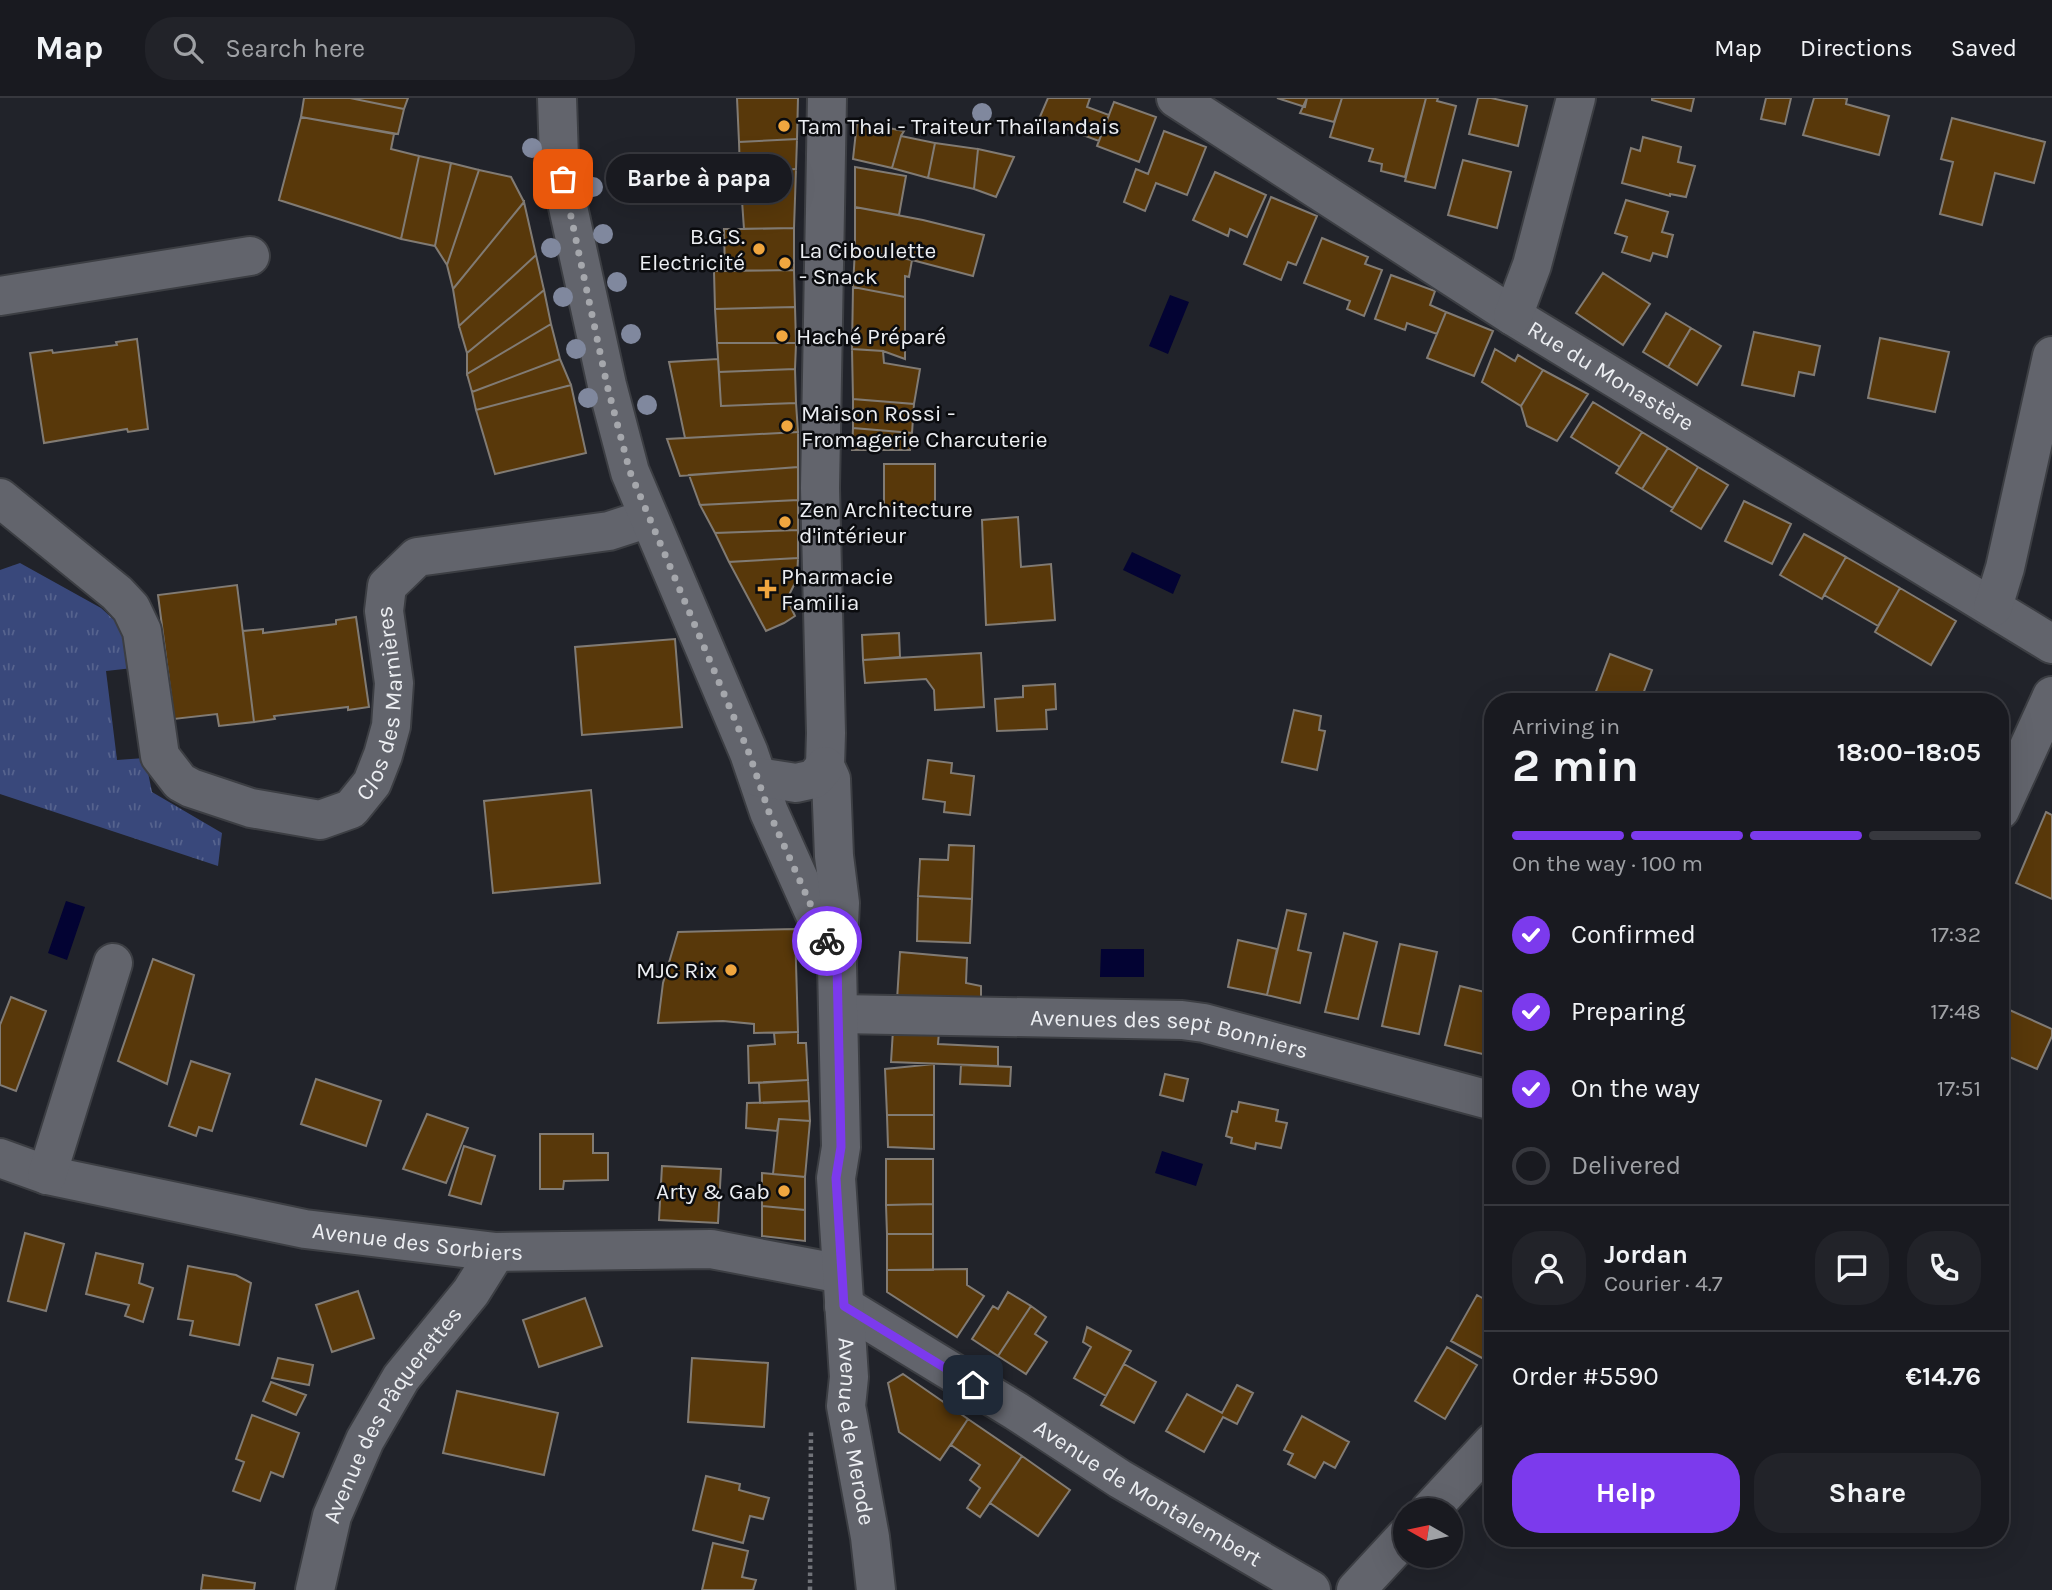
<!DOCTYPE html>
<html lang="en">
<head>
<meta charset="utf-8">
<style>
  :root { --surface:#191a20; --page:#222329; --text:#f1f3f6; --muted:#9fa1a5; --line:#37383e; --accent:#7c3aed }
  body { margin:0; font-family:Karla,sans-serif; background:var(--page); color:var(--text); height:100vh; display:flex; flex-direction:column; font-size:26px; white-space:nowrap }
  * { box-sizing:border-box; margin:0 }
  p { font-size:23px; color:var(--muted) }
  .icon { flex:none; width:38px; height:38px; fill:none; stroke:currentColor; stroke-width:2; stroke-linecap:round; stroke-linejoin:round }
  .map { position:relative; flex:1; overflow:hidden }
  .drawer { position:absolute; left:1484px; top:595px; width:525px; height:854px; display:flex; flex-direction:column; background:var(--surface); border-radius:28px; box-shadow:0 7px 28px #0002,0 0 0 2px var(--line) }
  .drawer>* { flex:none }
  .needle { width:46px; rotate:279deg }
  .buttons { position:absolute; left:1393px; top:1400px; display:grid; gap:14px }
  .buttons a { display:grid; place-items:center; width:70px; height:70px; border-radius:50%; background:var(--surface); box-shadow:0 7px 28px #0002,0 0 0 2px var(--line); font-size:35px }
  .pin { position:absolute; display:grid; place-items:center; width:60px; height:60px; color:#fff; margin:-30px; border-radius:14px; box-shadow:0 4px 10px #0006 }
  .courier { position:absolute; display:grid; place-items:center; width:70px; height:70px; margin:-35px; border:5px solid #7c3aed; border-radius:50%; background:#fff; color:#222; box-shadow:0 2px 9px #0007 }
  .bubble { position:absolute; height:49px; border-radius:24px; background:var(--surface); box-shadow:0 7px 28px #0002,0 0 0 2px var(--line); font-size:23px; font-weight:700; line-height:49px; text-align:center }
  .overview em { font-style:normal; font-weight:700 }
  .overview div { display:flex; flex-direction:column-reverse }
  .overview { display:flex; align-items:center; justify-content:space-between; height:119px; padding:0 28px }
  h1 { font-size:46px; font-weight:700; line-height:52px }
  .bar { display:grid; grid-template-columns:repeat(4,1fr); gap:10px 7px; align-content:center; height:84px; padding:0 28px }
  .bar i { height:9px; border-radius:5px; background:var(--line) }
  .bar .current { background:var(--accent) }
  .bar p { grid-column:span 4 }
  .line { display:flex; align-items:center; gap:18px; padding:0 28px; border-top:2px solid var(--line) }
  .line div { flex:1 }
  .round { display:grid; place-items:center; flex:none; width:74px; height:74px; border-radius:28px; background:var(--page) }
  ol { padding:0 28px; list-style:none }
  li { display:flex; align-items:center; gap:21px; height:77px }
  li p { margin-inline-start:auto }
  li .icon { padding:7px; border-radius:50%; background:var(--accent); color:#fff; stroke-width:4 }
  li:last-child { color:var(--muted) }
  li i { width:38px; height:38px; border:4px solid var(--line); border-radius:50% }
  .primary-button { display:flex; gap:14px; margin-top:auto; padding:14px 28px }
  .primary-button a { flex:1; height:80px; border-radius:28px; background:var(--accent); color:#fff; font-size:28px; font-weight:700; line-height:80px; text-align:center }
  .primary-button a+a { background:var(--page); color:var(--text) }
  header { display:flex; align-items:center; gap:42px; box-sizing:border-box; height:98px; padding:0 35px; background:var(--surface); border-bottom:2px solid var(--line) }
  header strong { font-size:33px }
  nav { display:flex; gap:38px; margin-inline-start:auto; font-size:24px }
  .search { width:490px; height:63px; background:var(--page); display:flex; align-items:center; gap:18px; box-sizing:border-box; padding:0 24px; border-radius:28px; color:var(--muted); font-size:26px }
  .map>svg:first-child { display:block }
  .park { fill:url(#park-tufts) }
  .water { fill:#030333 }
  .building { fill:#58380a; stroke:#817b74; stroke-width:2 }
  .lines { fill:none; stroke-linecap:round; stroke-linejoin:round }
  .minor-casing { stroke:#3c3e43; stroke-width:42 }
  .tertiary-casing { stroke:#3c3e43; stroke-width:42 }
  .path { stroke:#717379; stroke-width:4.5; stroke-dasharray:3.5 3.5; stroke-linecap:butt }
  .minor { stroke:#62646c; stroke-width:38 }
  .tertiary { stroke:#62646c; stroke-width:38 }
  .tree { fill:#80889e }
  .done { stroke:#a5a7ac; stroke-width:7; stroke-dasharray:0 12.6 }
  .route { stroke:#7c3aed; stroke-width:9 }
  .poi-dot { fill:#f0a63f; stroke:#0b0c0f; stroke-width:2.5 }
  .labels { text-anchor:middle; dominant-baseline:central; stroke-width:5; stroke-linejoin:round; paint-order:stroke }
  .poi-label { font-size:23px; fill:#eceef2; stroke:#0b0c0f; text-anchor:start }
  .street-label { font-size:23px; fill:#eceef2; stroke:#0b0c0f }
</style>
</head>
<body>
<header>
<strong>Map</strong>
<div class="search"><svg class="icon" aria-label="search" viewBox="0 0 24 24"><circle cx="10" cy="10" r="6"/><path d="M15 15l6 6"/></svg>Search here</div>
<nav><a>Map</a><a>Directions</a><a>Saved</a></nav>
</header>
<div class="map">
<svg width="2052" height="1492" viewBox="0 0 2052 1492">
  <defs>
    <pattern id="park-tufts" width="24" height="20" patternUnits="userSpaceOnUse" patternTransform="scale(1.75)"><rect width="24" height="20" fill="#39487b"/><path d="M3 7l-1-3M5 7V3M7 7l1-3M15 17l-1-3M17 17v-4M19 17l1-3" fill="none" stroke="#56638e"/></pattern>
  </defs>
  <rect width="100%" height="100%" fill="#21232a"/>
  <!-- park -->
  <path class="park" d="M20 465 101 510 124 531 133 570 106 573 117 662 145 660 152 694 222 735 218 768 0 696V472Z"/>
  <!-- water -->
  <path class="water" d="M1170 197 1189 204 1168 256 1149 248Z
    M1132 454 1181 477 1173 496 1123 472Z
    M66 803 85 809 67 862 48 855Z
    M1101 851H1144V879H1100Z
    M1162 1053 1203 1066 1196 1088 1155 1075Z"/>
  <!-- building -->
  <path class="building" d="M304 0H350L404 11 398 36 301 19Z
    M350 0H408L404 11Z
    M737 0H798L797 41 739 44Z
    M1048 0H1090L1087 9 1109 17 1099 43 1039 21Z
    M1277 0H1307L1305 9Z
    M1307 0H1342L1334 24 1300 15Z
    M1342 0H1426L1405 79 1381 73 1382 66 1369 63 1373 51 1330 39Z
    M1426 0H1438L1437 3 1456 8 1435 90 1405 83Z
    M1478 0H1491L1527 8 1518 48 1469 36Z
    M1652 0H1694L1691 13 1652 2Z
    M1766 0H1791L1785 26 1761 21Z
    M1814 0H1844L1847 1 1846 6 1889 18 1879 57 1803 37Z
    M1114 4 1156 19 1139 64 1097 48Z
    M301 19 394 36 391 51 419 58 401 141 279 102Z
    M1952 20 2045 44 2034 85 1995 75 1982 127 1940 116 1953 64 1941 61Z
    M857 24 904 33 901 38 892 70 853 61Z
    M1164 33 1206 49 1187 97 1156 85 1145 113 1124 104 1136 71 1148 76Z
    M901 38 935 45 928 80 892 70Z
    M1643 39 1681 49 1678 64 1695 68 1686 99 1670 96V98L1622 85 1631 50 1640 53Z
    M797 41 796 71 740 74 739 44Z
    M935 45 978 51 974 91 928 80Z
    M978 51 1014 59 996 99 974 91Z
    M419 58 451 65 435 148 401 141Z
    M1463 62 1511 74 1497 130 1448 117Z
    M451 65 479 72 447 167 435 148Z
    M855 69 906 78 899 117 855 109Z
    M796 71 794 130 744 131 740 74Z
    M479 72 511 79 524 104 453 191 447 167Z
    M1215 74 1266 97 1247 139 1230 131 1228 138 1193 122Z
    M1271 99 1317 118 1296 167 1288 164 1281 182 1244 166Z
    M1626 102 1668 114 1662 134 1673 137 1667 159 1653 155 1650 163 1622 154 1627 139 1615 135Z
    M524 104 536 157 459 228 453 191Z
    M855 109 923 122 984 137 973 178 912 162 855 151Z
    M794 130V172L725 173 724 131Z
    M1322 140 1368 159 1365 166 1382 172 1364 218 1347 211 1350 203 1304 185Z
    M855 151 912 162 909 179 905 178V199L853 189Z
    M536 157 544 192 467 255 459 228Z
    M794 172 795 209 715 211 714 173Z
    M1603 175 1650 206 1623 247 1576 215Z
    M1391 177 1435 193 1430 207 1446 214 1437 236 1407 225 1405 232 1375 221Z
    M853 189 905 199V261L883 253 852 251Z
    M544 192 551 226 467 276V255Z
    M795 209 796 245H717L715 211Z
    M1446 214 1493 233 1474 278 1427 260Z
    M1666 215 1691 230 1668 269 1643 254Z
    M551 226 560 261 472 294 467 276Z
    M1691 230 1721 248 1697 287 1668 269Z
    M1754 234 1820 248 1814 277 1799 274 1794 298 1742 287Z
    M1880 240 1949 254 1935 314 1868 300Z
    M137 241 148 331 128 334 127 331 44 345 30 255 52 252 53 255 117 247 116 244Z
    M717 245H796L795 271 719 274Z
    M852 251 883 253 884 265 920 271 914 306 853 301Z
    M1495 251 1515 263 1518 257 1543 272 1521 308 1482 284Z
    M560 261 571 287 476 312 472 294Z
    M718 261 721 308 796 305 798 334 685 340 669 264Z
    M795 271 796 305 721 308 719 274Z
    M1543 272 1588 296 1557 343 1527 328 1521 308Z
    M571 287 586 355 495 376 476 312Z
    M853 301 914 306 912 335 853 330Z
    M1593 304 1642 334 1620 369 1571 339Z
    M853 330 912 335 910 352H852Z
    M798 334V369L680 378 667 341Z
    M1642 334 1668 350 1642 391 1616 375Z
    M1668 350 1698 369 1673 410 1642 391Z
    M884 366H935V409H884Z
    M798 369V402L700 407 689 377Z
    M1698 369 1728 387 1701 431 1671 413Z
    M798 402V432L715 435 700 407Z
    M1744 403 1791 426 1772 466 1725 443Z
    M1018 419 1021 469 1051 466 1055 522 986 527 982 422Z
    M798 432V460L729 464 715 435Z
    M1804 436 1846 459 1822 501 1780 477Z
    M1846 459 1900 490 1878 528 1824 497Z
    M798 460 797 481 787 501 795 518 784 525 766 533 729 464Z
    M237 487 254 624 219 628 217 616 174 621 158 497Z
    M1900 490 1956 523 1931 567 1875 534Z
    M356 519 369 609 348 612V609L274 618 275 621 254 624 243 533 263 531V535L336 526V522Z
    M899 535 900 559 863 562 862 537Z
    M675 541 682 629 582 637 575 549Z
    M981 555 984 609 935 612 934 592 926 581 865 585 863 562Z
    M1610 556 1652 572 1640 604H1592Z
    M1055 586 1056 611 1046 612 1047 631 997 633 995 601 1023 599V588Z
    M1294 612 1321 618 1319 632 1325 633 1317 672 1282 664Z
    M928 662 952 665 951 675 974 678 970 717 944 714 945 704 923 701Z
    M591 692 600 785 493 795 484 703Z
    M2046 714 2052 717V801L2016 785Z
    M949 747 974 748 972 801 918 798 920 761 948 762Z
    M918 798 972 801 970 845 917 843Z
    M1287 812 1306 816 1298 852 1311 855 1300 905 1267 897Z
    M795 831 798 934 754 935V926L723 923 658 925 663 885 678 834Z
    M1344 835 1377 844 1358 921 1325 914Z
    M1238 842 1277 851 1267 897 1228 889Z
    M1400 846 1437 854 1419 936 1382 928Z
    M900 854 967 860 966 885 981 888V908L897 902Z
    M153 861 194 877 167 986 118 963Z
    M1460 888 1493 896 1491 958 1445 947Z
    M11 899 46 913 16 993 0 987V927Z
    M2005 910 2052 931V938L2037 971 2000 955V921Z
    M893 932 939 934 938 946 998 949V968L891 964Z
    M798 934V945H806L808 982 749 985 748 948 775 946 774 935Z
    M191 963 230 976 212 1033 199 1029 196 1038 169 1028Z
    M934 966V1017H887L885 971Z
    M961 967 1011 969 1010 988 960 986Z
    M1165 976 1188 981 1183 1003 1160 997Z
    M316 981 381 1003 366 1048 301 1026Z
    M808 982 809 1003 760 1005 759 985Z
    M809 1003 810 1023 779 1021 777 1033 746 1030 747 1005Z
    M1239 1004 1278 1012 1276 1023 1287 1025 1281 1050 1256 1045 1255 1051 1231 1045 1232 1040 1226 1038 1232 1013 1237 1014Z
    M427 1016 468 1030 446 1085 403 1071Z
    M887 1017H934V1051L888 1049Z
    M779 1021 810 1023 805 1079 773 1076Z
    M540 1036H593V1055H608V1082L564 1083 563 1091H540Z
    M464 1048 495 1058 481 1106 449 1097Z
    M886 1061H933V1106L886 1107Z
    M662 1068 721 1071 718 1125 659 1122Z
    M762 1075 805 1079V1112L762 1108Z
    M933 1106V1136H887L886 1107Z
    M762 1108 805 1112V1143L762 1138Z
    M25 1135 64 1146 46 1213 8 1203Z
    M887 1136H933V1172H887Z
    M96 1155 143 1166 139 1185 153 1190 143 1224 125 1218 129 1207 86 1196Z
    M188 1168 236 1177 251 1185 239 1247 190 1237 193 1223 178 1221Z
    M967 1171V1187L984 1198 957 1239 887 1194V1172Z
    M358 1193 374 1240 332 1254 316 1207Z
    M1008 1194 1031 1208 998 1258 972 1241 993 1208 998 1211Z
    M1477 1197 1493 1206V1266L1451 1243Z
    M585 1200 602 1248 539 1269 523 1222Z
    M1031 1208 1046 1219 1035 1236 1047 1244 1026 1276 998 1258Z
    M1087 1229 1131 1253 1106 1298 1074 1280 1091 1249 1083 1244Z
    M1447 1249 1477 1267 1445 1321 1415 1303Z
    M278 1260 313 1267 309 1287 272 1280Z
    M692 1260 768 1265 764 1329 688 1324Z
    M1124 1266 1156 1284 1134 1325 1101 1307Z
    M903 1276 968 1321 940 1362 899 1334 888 1285Z
    M271 1284 306 1297 296 1317 263 1303Z
    M1237 1287 1253 1295 1237 1326 1223 1319 1204 1354 1166 1333 1187 1296 1222 1315Z
    M457 1293 558 1315 544 1377 443 1355Z
    M252 1317 299 1335 283 1379 271 1374 260 1403 233 1393 244 1364 236 1361Z
    M1302 1318 1349 1344 1335 1370 1324 1364 1315 1380 1288 1366 1293 1356 1284 1352Z
    M968 1321 1022 1358 980 1419 967 1410 980 1390 970 1382 980 1367 951 1347Z
    M1022 1358 1070 1392 1038 1438 990 1405Z
    M706 1378 740 1386 739 1392 769 1400 763 1421 750 1418 743 1445 693 1432Z
    M713 1445 748 1453 742 1479 756 1482 753 1492H702Z
    M203 1477 255 1485 254 1492H201Z"/>
  <g class="lines">
    <!-- minor casing -->
    <g class="minor-casing">
      <g id="minor">
        <path id="s1" d="M1176 0 1513 218 2052 546"/>
        <path d="M0 198 250 158"/>
        <path d="M1513 218 1532 167 1576 0"/>
        <path id="s2" d="M0 400 117 495 131 510 142 533 160 658 180 684 191 690 251 710 320 722 351 711 372 685 383 657 391 628 394 585 384 513 387 488 417 459 609 433 649 420"/>
        <path d="M1993 509 2005 470 2052 258"/>
        <path d="M2000 712 2052 598"/>
        <path id="s3" d="M839 916 1182 922 1204 925 1493 1003"/>
        <path id="s4" d="M0 1060 47 1077 305 1131 496 1154 711 1151 842 1176"/>
        <path d="M47 1077 113 865"/>
        <path id="s5" d="M844 1208 1016 1313 1120 1381 1311 1492"/>
        <path d="M1430 1412 1493 1344"/>
        <path id="s6" d="M315 1492 332 1418 365 1342 401 1280 471 1194 496 1154"/>
        <path d="M1356 1492 1405 1439"/>
      </g>
    </g>
    <!-- tertiary casing -->
    <g class="tertiary-casing">
      <g id="tertiary">
        <path d="M557 0 559 60 568 109 607 287 630 374 749 655 769 714 834 859"/>
        <path id="s7" d="M827 0 820 390 826 635 825 668 831 681 834 758 840 805 837 866 841 1049 836 1080 849 1279 846 1308 870 1439 876 1492"/>
        <path d="M758 679 796 685 814 681 825 668"/>
      </g>
    </g>
    <!-- path -->
    <path class="path" d="M810 1492 811 1334"/>
    <!-- minor -->
    <use href="#minor" class="minor"/>
    <!-- tertiary -->
    <use href="#tertiary" class="tertiary"/>
  </g>
  <!-- trees -->
  <g class="tree">
    <circle cx="982" cy="15" r="10"/>
    <circle cx="532" cy="50" r="10"/>
    <circle cx="593" cy="89" r="10"/>
    <circle cx="603" cy="136" r="10"/>
    <circle cx="551" cy="150" r="10"/>
    <circle cx="617" cy="184" r="10"/>
    <circle cx="563" cy="199" r="10"/>
    <circle cx="631" cy="236" r="10"/>
    <circle cx="576" cy="251" r="10"/>
    <circle cx="588" cy="300" r="10"/>
    <circle cx="647" cy="307" r="10"/>
  </g>
  <g class="lines">
    <!-- done -->
    <path class="done" d="M563 81 607 287 630 374 749 655 769 714 827 843"/>
    <!-- route -->
    <path class="route" d="M827 843 837 866 841 1049 836 1080 844 1208 973 1287"/>
  </g>
  <!-- markers -->
  <g class="poi-dot">
    <circle cx="784" cy="28" r="7"/>
    <circle cx="759" cy="151" r="7"/>
    <circle cx="785" cy="165" r="7"/>
    <circle cx="782" cy="238" r="7"/>
    <circle cx="787" cy="328" r="7"/>
    <circle cx="785" cy="424" r="7"/>
    <path d="M763.5 480.5h7v7h7v7h-7v7h-7v-7h-7v-7h7z"/>
    <circle cx="731" cy="872" r="7"/>
    <circle cx="784" cy="1093" r="7"/>
  </g>
  <g class="labels">
    <!-- poi labels -->
    <g class="poi-label">
      <text x="798" y="28">Tam Thai - Traiteur Thaïlandais</text>
      <text x="745" y="138" text-anchor="end">B.G.S.<tspan x="745" dy="26">Electricité</tspan></text>
      <text x="799" y="152">La Ciboulette<tspan x="799" dy="26">- Snack</tspan></text>
      <text x="796" y="238">Haché Préparé</text>
      <text x="801" y="315">Maison Rossi -<tspan x="801" dy="26">Fromagerie Charcuterie</tspan></text>
      <text x="799" y="411">Zen Architecture<tspan x="799" dy="26">d'intérieur</tspan></text>
      <text x="781" y="478">Pharmacie<tspan x="781" dy="26">Familia</tspan></text>
      <text x="717" y="872" text-anchor="end">MJC Rix</text>
      <text x="770" y="1093" text-anchor="end">Arty &amp; Gab</text>
    </g>
    <!-- street labels -->
    <g class="street-label">
      <text stroke="none"><textPath href="#s1" startOffset="516">Rue du Monastère</textPath></text>
      <text stroke="none"><textPath href="#s2" startOffset="649">Clos des Marnières</textPath></text>
      <text stroke="none"><textPath href="#s3" startOffset="332">Avenues des sept Bonniers</textPath></text>
      <text stroke="none"><textPath href="#s4" startOffset="427">Avenue des Sorbiers</textPath></text>
      <text stroke="none"><textPath href="#s6" startOffset="194">Avenue des Pâquerettes</textPath></text>
      <text stroke="none"><textPath href="#s7" startOffset="1337">Avenue de Merode</textPath></text>
      <text stroke="none"><textPath href="#s5" startOffset="357">Avenue de Montalembert</textPath></text>
    </g>
  </g>
</svg>
<div class="buttons">
<a><svg class="needle" viewBox="-14 -14 28 28"><path d="M0-13l5 13h-10z" fill="#e53935"/><path d="M0 13l5-13h-10z" fill="#9fa1a5"/></svg></a>
</div>
<div class="pin" style="left:563px;top:81px;background:#ea580c"><svg class="icon" aria-label="bag" viewBox="0 0 24 24"><path d="M5 8h14l-1 12H6zM9 8a3 3 0 0 1 6 0"/></svg></div>
<div class="pin" style="left:973px;top:1287px;background:#1f2937"><svg class="icon" aria-label="home" viewBox="0 0 24 24"><path d="M3 11l9-7 9 7M6 9v11h12V9"/></svg></div>
<div class="courier" style="left:827px;top:843px"><svg class="icon" aria-label="bike" viewBox="0 0 24 24"><circle cx="6" cy="16" r="4"/><circle cx="18" cy="16" r="4"/><path d="M6 16l4-8h5l3 8M10 8l3 8H6M13 5h3"/></svg></div>
<div class="bubble" style="left:606px;top:56px;width:186px">Barbe à papa</div>
<section class="drawer">
<div class="overview"><div><h1>2 min</h1><p>Arriving in</p></div><em>18:00–18:05</em></div>
<div class="bar"><i class="current"></i><i class="current"></i><i class="current"></i><i></i><p>On the way · 100 m</p></div>
<ol>
<li><svg class="icon" aria-label="check" viewBox="0 0 24 24"><path d="M5 12l5 5 9-10"/></svg>Confirmed<p>17:32</p></li>
<li><svg class="icon" aria-label="check" viewBox="0 0 24 24"><path d="M5 12l5 5 9-10"/></svg>Preparing<p>17:48</p></li>
<li><svg class="icon" aria-label="check" viewBox="0 0 24 24"><path d="M5 12l5 5 9-10"/></svg>On the way<p>17:51</p></li>
<li><i></i>Delivered</li>
</ol>
<div class="line" style="height:126px"><a class="round"><svg class="icon" aria-label="person" viewBox="0 0 24 24"><circle cx="12" cy="8" r="4"/><path d="M4 21q1-7 8-7t8 7"/></svg></a><div><b>Jordan</b><p>Courier · 4.7</p></div><a class="round"><svg class="icon" aria-label="chat" viewBox="0 0 24 24"><path d="M4 5h16v11H9l-5 4z"/></svg></a><a class="round"><svg class="icon" aria-label="phone" viewBox="0 0 24 24"><path d="M5 4h4l2 5-3 2q2 4 5 5l2-3 5 2v4C11 20 4 13 5 4z"/></svg></a></div>
<div class="line" style="height:91px"><div>Order #5590</div><b>€14.76</b></div>
<div class="primary-button"><a>Help</a><a>Share</a></div>
</section>
</div>
</body>
</html>
